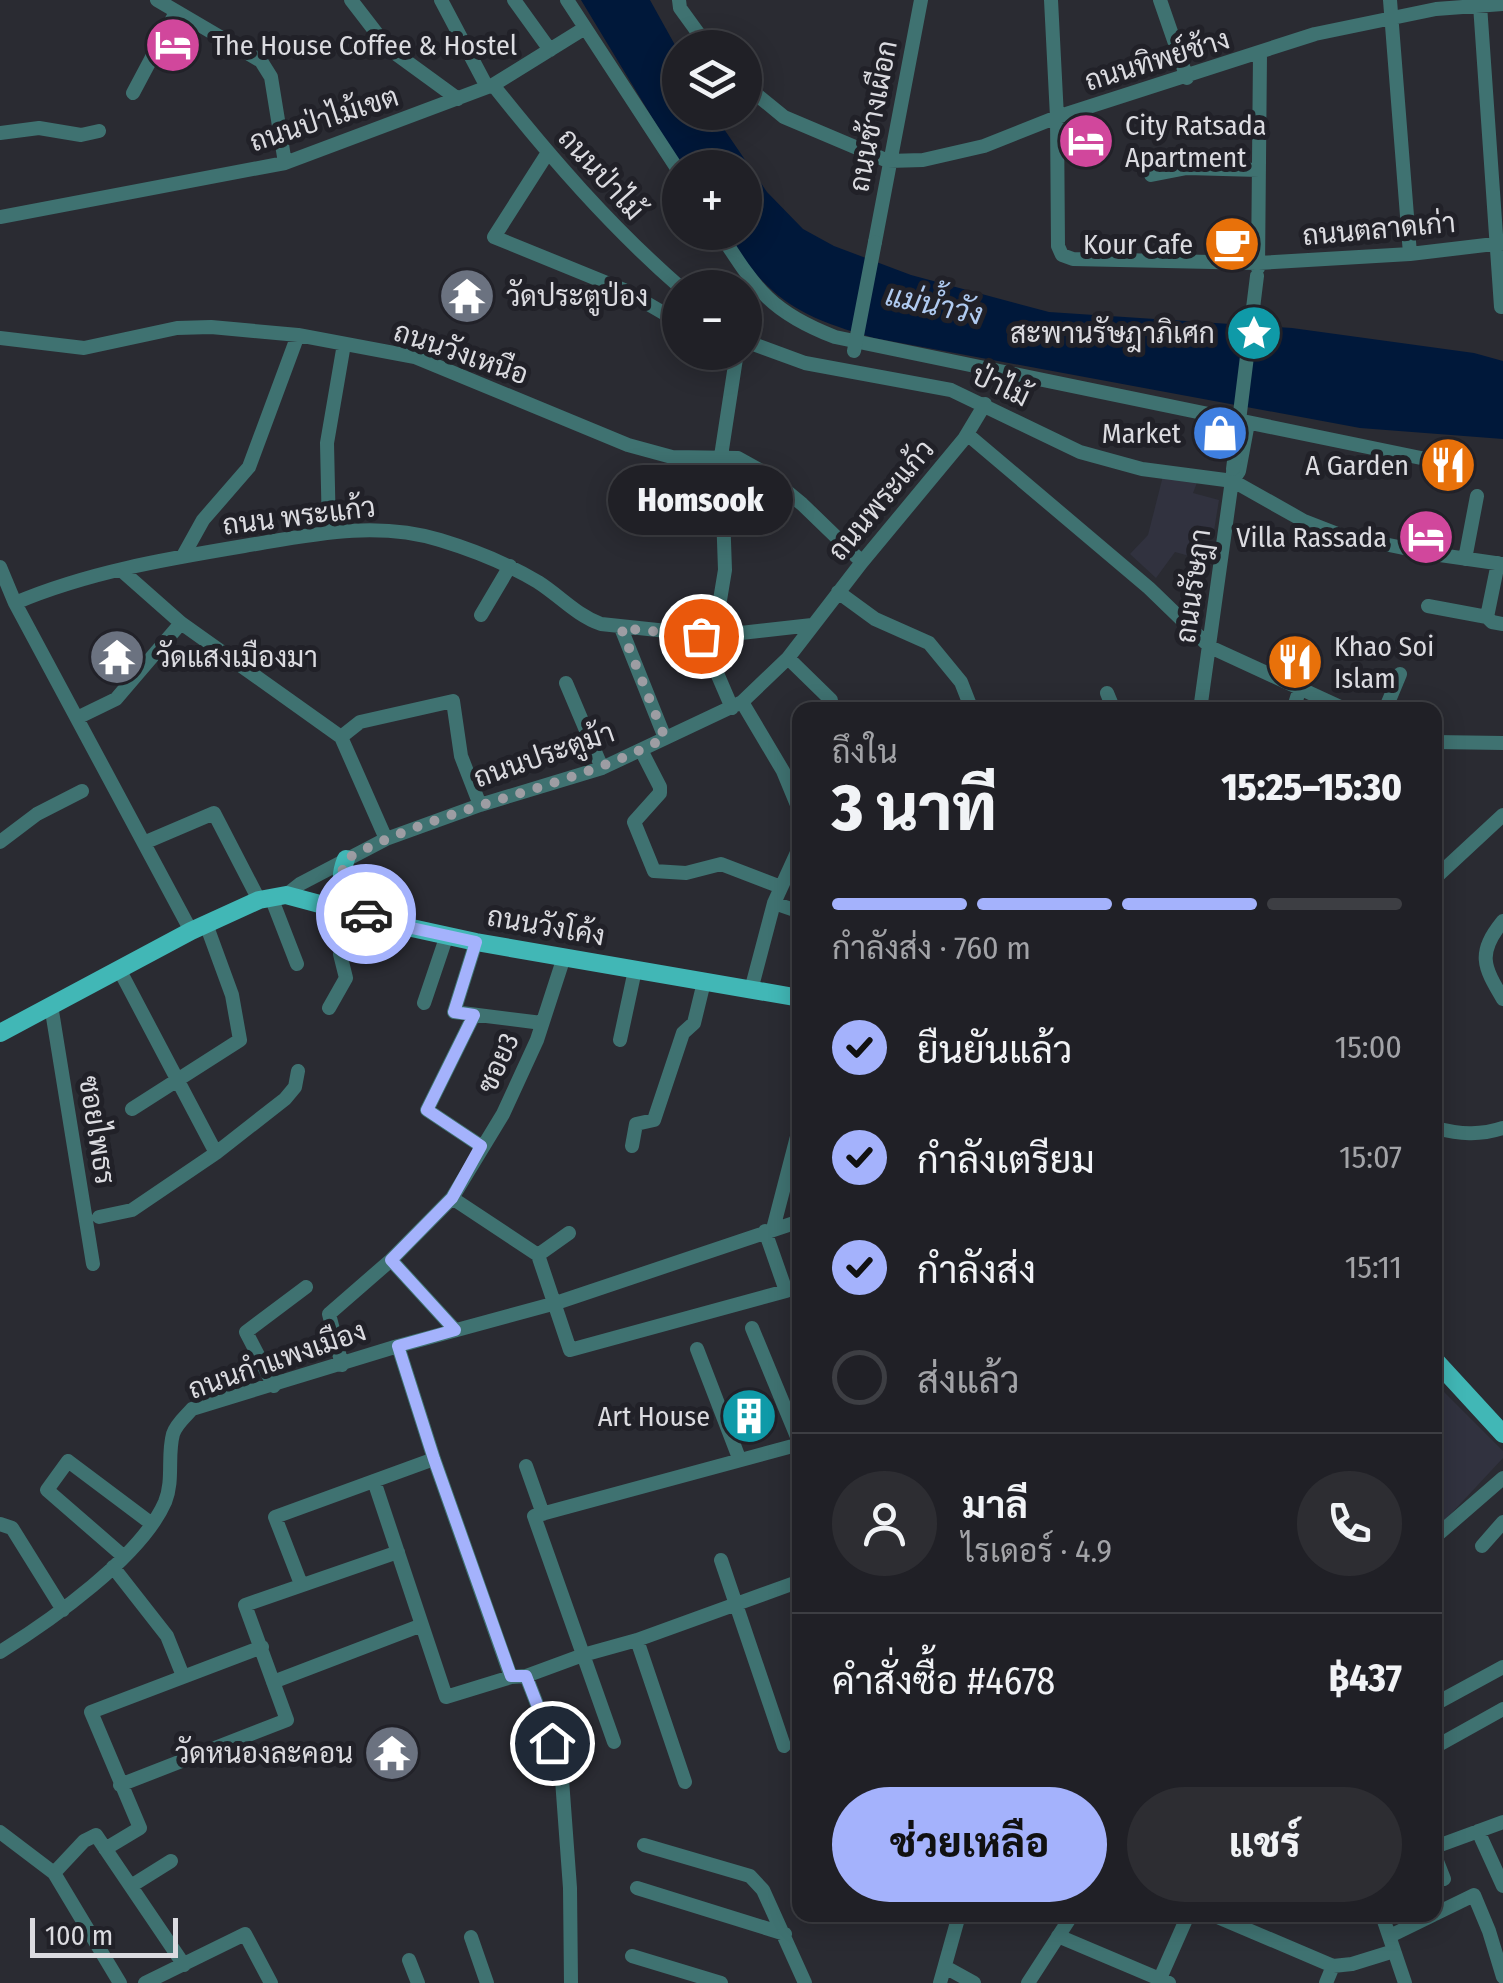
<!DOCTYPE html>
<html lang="th">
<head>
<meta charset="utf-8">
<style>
  :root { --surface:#202026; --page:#2d2d32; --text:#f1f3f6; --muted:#a2a3a7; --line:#3d3e43; --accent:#a4b2fc }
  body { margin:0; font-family:"Fira Sans Condensed",Sarabun,sans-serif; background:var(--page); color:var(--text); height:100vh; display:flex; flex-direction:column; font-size:38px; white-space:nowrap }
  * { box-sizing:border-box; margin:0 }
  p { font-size:32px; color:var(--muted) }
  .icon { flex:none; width:55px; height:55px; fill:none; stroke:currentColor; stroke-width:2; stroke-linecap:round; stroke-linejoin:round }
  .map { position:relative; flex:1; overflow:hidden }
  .drawer { position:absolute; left:792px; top:702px; width:650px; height:1220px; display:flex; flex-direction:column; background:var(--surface); border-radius:20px; box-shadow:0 5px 25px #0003,0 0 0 2px var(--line) }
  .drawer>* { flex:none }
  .controls { position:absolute; left:662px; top:30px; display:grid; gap:20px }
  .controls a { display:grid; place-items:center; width:100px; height:100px; border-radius:50%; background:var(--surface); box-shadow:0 5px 25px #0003,0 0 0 2px var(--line); font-size:50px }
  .scale { position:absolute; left:30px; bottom:25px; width:148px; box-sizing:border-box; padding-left:10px; border:5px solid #dbdbe0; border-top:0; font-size:28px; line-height:35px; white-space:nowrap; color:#dbdbe0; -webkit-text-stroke:8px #212128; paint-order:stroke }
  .pin { position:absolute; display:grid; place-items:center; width:85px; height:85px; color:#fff; margin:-42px; border:5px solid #fff; border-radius:50%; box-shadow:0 2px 10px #0007 }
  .courier { position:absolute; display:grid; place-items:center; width:100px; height:100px; margin:-50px; border:8px solid #a4b2fc; border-radius:50%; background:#fff; color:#222; box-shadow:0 2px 12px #0007 }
  .bubble { position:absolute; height:70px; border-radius:35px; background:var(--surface); box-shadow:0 5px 25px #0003,0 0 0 2px var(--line); font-size:32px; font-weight:800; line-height:70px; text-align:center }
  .summary em { font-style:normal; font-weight:800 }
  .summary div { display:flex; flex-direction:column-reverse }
  .summary { display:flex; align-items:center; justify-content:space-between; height:170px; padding:0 40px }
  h1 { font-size:65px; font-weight:800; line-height:75px }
  .bar { display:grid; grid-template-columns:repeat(4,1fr); gap:15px 10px; align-content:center; height:120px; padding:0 40px }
  .bar i { height:12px; border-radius:8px; background:var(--line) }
  .bar .selected { background:var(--accent) }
  .bar p { grid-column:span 4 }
  .line { display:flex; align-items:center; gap:25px; padding:0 40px; border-top:2px solid var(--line) }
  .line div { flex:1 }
  .round { display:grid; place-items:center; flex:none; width:105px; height:105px; border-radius:52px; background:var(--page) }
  ol { padding:0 40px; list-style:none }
  li { display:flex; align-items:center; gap:30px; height:110px }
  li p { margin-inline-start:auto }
  li .icon { padding:10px; border-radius:50%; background:var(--accent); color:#111; stroke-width:4 }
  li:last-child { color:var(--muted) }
  li i { width:55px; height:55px; border:5px solid var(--line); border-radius:50% }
  .cta { display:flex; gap:20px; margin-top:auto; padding:20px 40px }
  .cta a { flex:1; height:115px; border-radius:60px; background:var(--accent); color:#111; font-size:40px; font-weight:800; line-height:115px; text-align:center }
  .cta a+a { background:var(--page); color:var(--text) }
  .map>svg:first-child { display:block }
  .built { fill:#31323f }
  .water { fill:#00183a }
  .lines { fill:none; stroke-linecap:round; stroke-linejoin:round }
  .minor { stroke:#3f7271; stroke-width:14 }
  .major { stroke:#41b7b6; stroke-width:18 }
  .minor-bridge { stroke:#3f7271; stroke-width:14 }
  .done { stroke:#9d9da3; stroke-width:10; stroke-dasharray:0 18 }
  .route { stroke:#a4b2fc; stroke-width:12 }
  .labels { text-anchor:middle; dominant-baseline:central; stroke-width:10; stroke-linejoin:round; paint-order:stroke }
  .poi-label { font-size:28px; fill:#dbdbe0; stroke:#212128; text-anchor:end }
  .street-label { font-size:28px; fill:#dbdbe0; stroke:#212128 }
  .water-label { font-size:30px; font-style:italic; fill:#b0cbf1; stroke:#212128 }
</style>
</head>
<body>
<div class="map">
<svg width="1503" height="1983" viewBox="0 0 1503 1983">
  <rect width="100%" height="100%" fill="#2a2b32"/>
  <!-- built -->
  <path class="built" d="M1163 476 1198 480 1193 493 1219 500 1213 537 1198 532 1193 557 1175 552 1156 578 1130 554 1148 535Z
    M1435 1383 1503 1451V1458L1435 1531Z"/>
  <!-- water -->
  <path class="water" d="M581 0H650L680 54V112L713 113 767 192 803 229 834 246 911 275 1049 312 1292 328 1474 353 1503 361V439L1360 428 874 338C797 316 770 300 725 233L745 232V168L682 167Z"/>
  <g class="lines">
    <!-- minor -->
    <path class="minor" d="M157 0 261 61 271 77 285 163
      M351 0 388 48 458 99
      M441 0 487 87
      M514 0 550 50
      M567 0 680 173
      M679 0 680 8 709 48
      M1051 0 1057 117 1058 246 1062 255 1073 259 1258 263 1410 254 1503 243
      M1160 0 1187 78
      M1390 0 1410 254
      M1480 5 1501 307
      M493 85C551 158 610 226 681 288
      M745 85 784 117 888 161 923 160 984 146 1057 117 1315 34 1436 9 1503 4
      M133 93 176 12
      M0 133 39 128 81 135 99 131
      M547 154 494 237 624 290 679 322
      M1151 175 1187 168 1259 170
      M0 217 285 163 493 85 585 28
      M719 232C756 289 770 312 835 337L1421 458
      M875 242 921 0
      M1258 268 1260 54
      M0 338 84 348 177 328 211 327 298 335 415 357 628 445 672 457 738 458 763 472 802 504 862 562
      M745 341 805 363 951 390 1080 452 1142 469 1233 481 1304 521 1340 535 1433 554 1503 564
      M967 434 1149 588 1210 647 1347 710
      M1233 480 1239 471 1248 423
      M329 532 327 443 344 344
      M183 556 203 520 249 467 298 335
      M1465 559 1477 496
      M0 567 15 603 191 931
      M121 570 181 623 341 737 386 839
      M838 592 875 619 929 643 961 682 972 710
      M15 603C88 572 166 559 244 546 310 535 375 520 440 540 473 550 508 564 538 582 560 596 576 615 601 624L714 636 812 625
      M1428 606 1487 617 1492 622 1503 624
      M481 615 510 566
      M1487 617 1498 563
      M621 628 665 738
      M701 636 732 708
      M714 636 725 570 721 456 737 352
      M788 658 831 700
      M566 683 602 768
      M1107 693 1114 710
      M742 702 783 771 800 812
      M1200 710 1233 473
      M1293 710 1300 688
      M1385 710 1400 674
      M79 717 116 699 181 623
      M341 737 360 722 453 701 461 756 480 805
      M1435 742 1503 743
      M641 750 660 787V793L634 822 654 871 686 873 721 864 781 887
      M0 842 37 814 82 791
      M146 842 214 813 259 900
      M1435 878 1503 815
      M286 895 300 884 386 839 480 805 602 768 742 702 788 658 862 562 964 439 985 404
      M271 897 297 964
      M774 903 800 912
      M1503 921C1477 953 1483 966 1503 999
      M476 942 454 1012 542 1023
      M119 969 216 1153
      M751 990 774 903 800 846
      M424 1003 447 935
      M51 1005 93 1264
      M329 1008 346 978 340 954 350 910
      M474 1015 427 1110 481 1146
      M620 1040 635 970
      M132 1109 240 1040 232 995 206 924
      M1435 1128C1460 1134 1479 1136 1503 1128
      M632 1146 636 1124 654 1120 683 1033 694 1023 704 982
      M452 1198 538 1255 570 1350 786 1291 765 1231
      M99 1217 132 1210 216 1153 285 1099 295 1087 298 1071
      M773 1229 800 1125
      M538 1255 569 1233
      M391 1260 455 1330
      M752 1328 800 1444
      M398 1346 434 1459 511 1677
      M697 1349 739 1458
      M342 1365 329 1314 391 1260 452 1198 503 1114 537 1040 564 957
      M274 1386 246 1332 306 1287
      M526 1466 543 1514
      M374 1481 446 1697 511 1677 526 1676 583 1655 637 1640 800 1581
      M0 1524 12 1528 63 1610
      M1435 1537 1503 1478
      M1482 1546 1503 1522
      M123 1556 47 1490 68 1461 152 1524
      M721 1560 784 1746
      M113 1567 167 1636 183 1676
      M301 1584 275 1517 434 1459
      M637 1640 685 1782
      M0 1652C50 1621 141 1557 165 1502 174 1480 167 1456 173 1434 176 1424 186 1416 192 1409L398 1346 556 1303 800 1221
      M526 1676 561 1766 570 1888 571 1983
      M273 1682 422 1625
      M1435 1704 1503 1667
      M614 1742 534 1516 800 1444
      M1435 1747 1503 1709
      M120 1785 287 1720 245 1605 398 1552
      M1478 1831 1503 1886
      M0 1832 54 1873 120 1983
      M644 1845 750 1876 763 1890 805 1983
      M1435 1847 1503 1822
      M105 1849 140 1828 91 1712 262 1647
      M1435 1856 1444 1879
      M54 1873 84 1841 96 1835 184 1965
      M131 1886 171 1861
      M637 1888 785 1934
      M1435 1914 1474 1895 1489 1931 1503 1977
      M1213 1915 1333 1966 1352 1964 1394 1951
      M1382 1915 1405 1983
      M1058 1936 1169 1983
      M1390 1936 1433 1915
      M471 1937 487 1983
      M632 1956 721 1983
      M409 1960 418 1983
      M945 1967 974 1983
      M145 1983 245 1934 271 1983
      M940 1983 959 1915
      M1028 1983 1072 1915
      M1158 1983 1188 1915
      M1326 1983 1333 1966"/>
    <!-- major -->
    <path class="major" d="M346 859C337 882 342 893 359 910
      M0 1033 191 931 259 900 286 895 398 925 476 942 800 998
      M1435 1360 1503 1434"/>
    <!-- minor-bridge -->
    <path class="minor-bridge" d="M854 351 875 242
      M1233 469 1257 276"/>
  </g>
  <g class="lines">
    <!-- done -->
    <path class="done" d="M366 914C342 898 336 886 346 859 447 804 564 791 665 738L621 628 701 636"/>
    <!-- route -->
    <path class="route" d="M366 914 398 925 476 942 454 1012 474 1015 427 1110 481 1146 452 1198 391 1260 455 1330 398 1346 434 1459 511 1676H526L552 1743"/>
  </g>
  <!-- icons -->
  <defs>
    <g id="hotel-disc" transform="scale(2.875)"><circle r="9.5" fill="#d1479c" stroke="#212128"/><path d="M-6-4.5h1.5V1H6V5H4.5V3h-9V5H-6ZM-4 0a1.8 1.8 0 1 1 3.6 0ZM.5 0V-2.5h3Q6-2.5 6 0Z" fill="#fff"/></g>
    <g id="cafe-disc" transform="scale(2.875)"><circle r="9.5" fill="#e8710a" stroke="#212128"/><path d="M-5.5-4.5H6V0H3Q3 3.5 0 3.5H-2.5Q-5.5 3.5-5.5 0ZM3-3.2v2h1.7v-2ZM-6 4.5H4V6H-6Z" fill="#fff"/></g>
    <g id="temple-disc" transform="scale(2.875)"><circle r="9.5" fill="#6b7280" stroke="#212128"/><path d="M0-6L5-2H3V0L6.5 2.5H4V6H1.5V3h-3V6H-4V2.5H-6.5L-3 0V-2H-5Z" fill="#fff"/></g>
    <g id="sight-disc" transform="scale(2.875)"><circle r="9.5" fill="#0f9aa8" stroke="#212128"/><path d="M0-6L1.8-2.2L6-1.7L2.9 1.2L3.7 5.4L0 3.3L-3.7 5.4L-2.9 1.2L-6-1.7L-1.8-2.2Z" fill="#fff"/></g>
    <g id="shop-disc" transform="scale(2.875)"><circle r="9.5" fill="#3f7fe0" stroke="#212128"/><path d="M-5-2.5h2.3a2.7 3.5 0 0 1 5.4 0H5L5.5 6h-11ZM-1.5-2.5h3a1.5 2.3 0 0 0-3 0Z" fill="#fff"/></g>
    <g id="restaurant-disc" transform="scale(2.875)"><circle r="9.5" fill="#e8710a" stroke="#212128"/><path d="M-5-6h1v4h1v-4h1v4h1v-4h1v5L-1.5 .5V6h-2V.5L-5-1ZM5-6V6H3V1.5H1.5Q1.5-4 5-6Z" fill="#fff"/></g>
    <g id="building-disc" transform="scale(2.875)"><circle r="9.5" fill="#0f9aa8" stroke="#212128"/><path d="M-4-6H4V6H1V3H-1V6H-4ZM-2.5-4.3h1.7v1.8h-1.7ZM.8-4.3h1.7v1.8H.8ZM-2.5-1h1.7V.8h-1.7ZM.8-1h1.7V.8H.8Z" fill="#fff"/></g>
  </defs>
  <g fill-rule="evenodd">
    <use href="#hotel-disc" x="173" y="45"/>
    <use href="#hotel-disc" x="1086" y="141"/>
    <use href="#cafe-disc" x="1232" y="244"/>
    <use href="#temple-disc" x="467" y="296"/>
    <use href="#sight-disc" x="1254" y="333"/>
    <use href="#shop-disc" x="1220" y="433"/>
    <use href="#restaurant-disc" x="1448" y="465"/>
    <use href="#hotel-disc" x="1426" y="537"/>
    <use href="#temple-disc" x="117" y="657"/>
    <use href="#restaurant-disc" x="1295" y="662"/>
    <use href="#building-disc" x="749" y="1416"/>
    <use href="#temple-disc" x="392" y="1753"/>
  </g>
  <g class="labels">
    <!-- poi labels -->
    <g class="poi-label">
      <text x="212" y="45" text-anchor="start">The House Coffee &amp; Hostel</text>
      <text x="1125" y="125" text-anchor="start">City Ratsada<tspan x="1125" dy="32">Apartment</tspan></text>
      <text x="1193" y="244">Kour Cafe</text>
      <text x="506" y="296" text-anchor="start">วัดประตูป่อง</text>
      <text x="1215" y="333">สะพานรัษฎาภิเศก</text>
      <text x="1181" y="433">Market</text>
      <text x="1409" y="465">A Garden</text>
      <text x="1387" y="537">Villa Rassada</text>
      <text x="1334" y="646" text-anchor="start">Khao Soi<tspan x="1334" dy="32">Islam</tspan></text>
      <text x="156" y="657" text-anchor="start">วัดแสงเมืองมา</text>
      <text x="710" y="1416">Art House</text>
      <text x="353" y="1753">วัดหนองละคอน</text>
    </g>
    <!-- street labels -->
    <g class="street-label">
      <text transform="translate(1157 60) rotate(-17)">ถนนทิพย์ช้าง</text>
      <text transform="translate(873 116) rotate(-79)">ถนนช้างเผือก</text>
      <text transform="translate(324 119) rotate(-18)">ถนนป่าไม้เขต</text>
      <text transform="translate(601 174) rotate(48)">ถนนป่าไม้</text>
      <text transform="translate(1379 229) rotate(-5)">ถนนตลาดเก่า</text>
      <text transform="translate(461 353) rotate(19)">ถนนวังเหนือ</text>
      <text transform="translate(1001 386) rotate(25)">ป่าไม้</text>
      <text transform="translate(881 500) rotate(-50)">ถนนพระแก้ว</text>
      <text transform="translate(299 516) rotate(-7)">ถนน พระแก้ว</text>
      <text transform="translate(1193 586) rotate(-82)">ถนนรัษฎา</text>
      <text transform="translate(544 755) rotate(-19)">ถนนประตูม้า</text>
      <text transform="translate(546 926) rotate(10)">ถนนวังโค้ง</text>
      <text transform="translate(498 1063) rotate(-66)">ซอย3</text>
      <text transform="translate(97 1130) rotate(81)">ซอยไพธร</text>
      <text transform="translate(277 1360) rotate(-19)">ถนนกำแพงเมือง</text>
    </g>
    <!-- water labels -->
    <g class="water-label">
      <text transform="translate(934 305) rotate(12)">แม่น้ำวัง</text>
    </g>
  </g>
</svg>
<div class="controls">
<a><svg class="icon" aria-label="layers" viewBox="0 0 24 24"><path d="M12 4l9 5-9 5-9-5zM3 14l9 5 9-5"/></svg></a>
<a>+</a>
<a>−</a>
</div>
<div class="scale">100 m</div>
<div class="pin" style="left:701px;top:636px;background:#ea580c"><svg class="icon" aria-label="bag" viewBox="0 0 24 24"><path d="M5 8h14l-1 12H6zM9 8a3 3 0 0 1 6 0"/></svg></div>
<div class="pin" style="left:552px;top:1743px;background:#1f2937"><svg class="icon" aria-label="home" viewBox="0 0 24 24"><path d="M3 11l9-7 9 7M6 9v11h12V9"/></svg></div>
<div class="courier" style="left:366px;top:914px"><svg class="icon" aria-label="car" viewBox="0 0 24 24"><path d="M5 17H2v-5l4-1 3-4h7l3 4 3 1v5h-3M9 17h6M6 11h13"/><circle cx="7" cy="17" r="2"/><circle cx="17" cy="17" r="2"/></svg></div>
<div class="bubble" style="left:608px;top:465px;width:185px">Homsook</div>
<section class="drawer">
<div class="summary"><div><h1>3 นาที</h1><p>ถึงใน</p></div><em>15:25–15:30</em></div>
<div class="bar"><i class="selected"></i><i class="selected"></i><i class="selected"></i><i></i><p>กำลังส่ง · 760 m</p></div>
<ol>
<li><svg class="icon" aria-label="check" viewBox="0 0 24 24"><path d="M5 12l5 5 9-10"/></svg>ยืนยันแล้ว<p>15:00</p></li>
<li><svg class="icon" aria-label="check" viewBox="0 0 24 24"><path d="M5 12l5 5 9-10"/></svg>กำลังเตรียม<p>15:07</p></li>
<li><svg class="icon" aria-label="check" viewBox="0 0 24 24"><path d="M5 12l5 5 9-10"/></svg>กำลังส่ง<p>15:11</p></li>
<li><i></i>ส่งแล้ว</li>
</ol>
<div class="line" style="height:180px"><a class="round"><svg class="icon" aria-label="person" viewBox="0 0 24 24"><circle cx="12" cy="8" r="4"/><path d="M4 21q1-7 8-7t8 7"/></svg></a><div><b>มาลี</b><p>ไรเดอร์ · 4.9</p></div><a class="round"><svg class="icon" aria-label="phone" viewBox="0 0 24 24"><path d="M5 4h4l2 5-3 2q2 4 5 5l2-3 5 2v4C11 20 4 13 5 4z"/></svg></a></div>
<div class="line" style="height:130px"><div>คำสั่งซื้อ #4678</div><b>฿437</b></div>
<div class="cta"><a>ช่วยเหลือ</a><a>แชร์</a></div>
</section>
</div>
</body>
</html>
